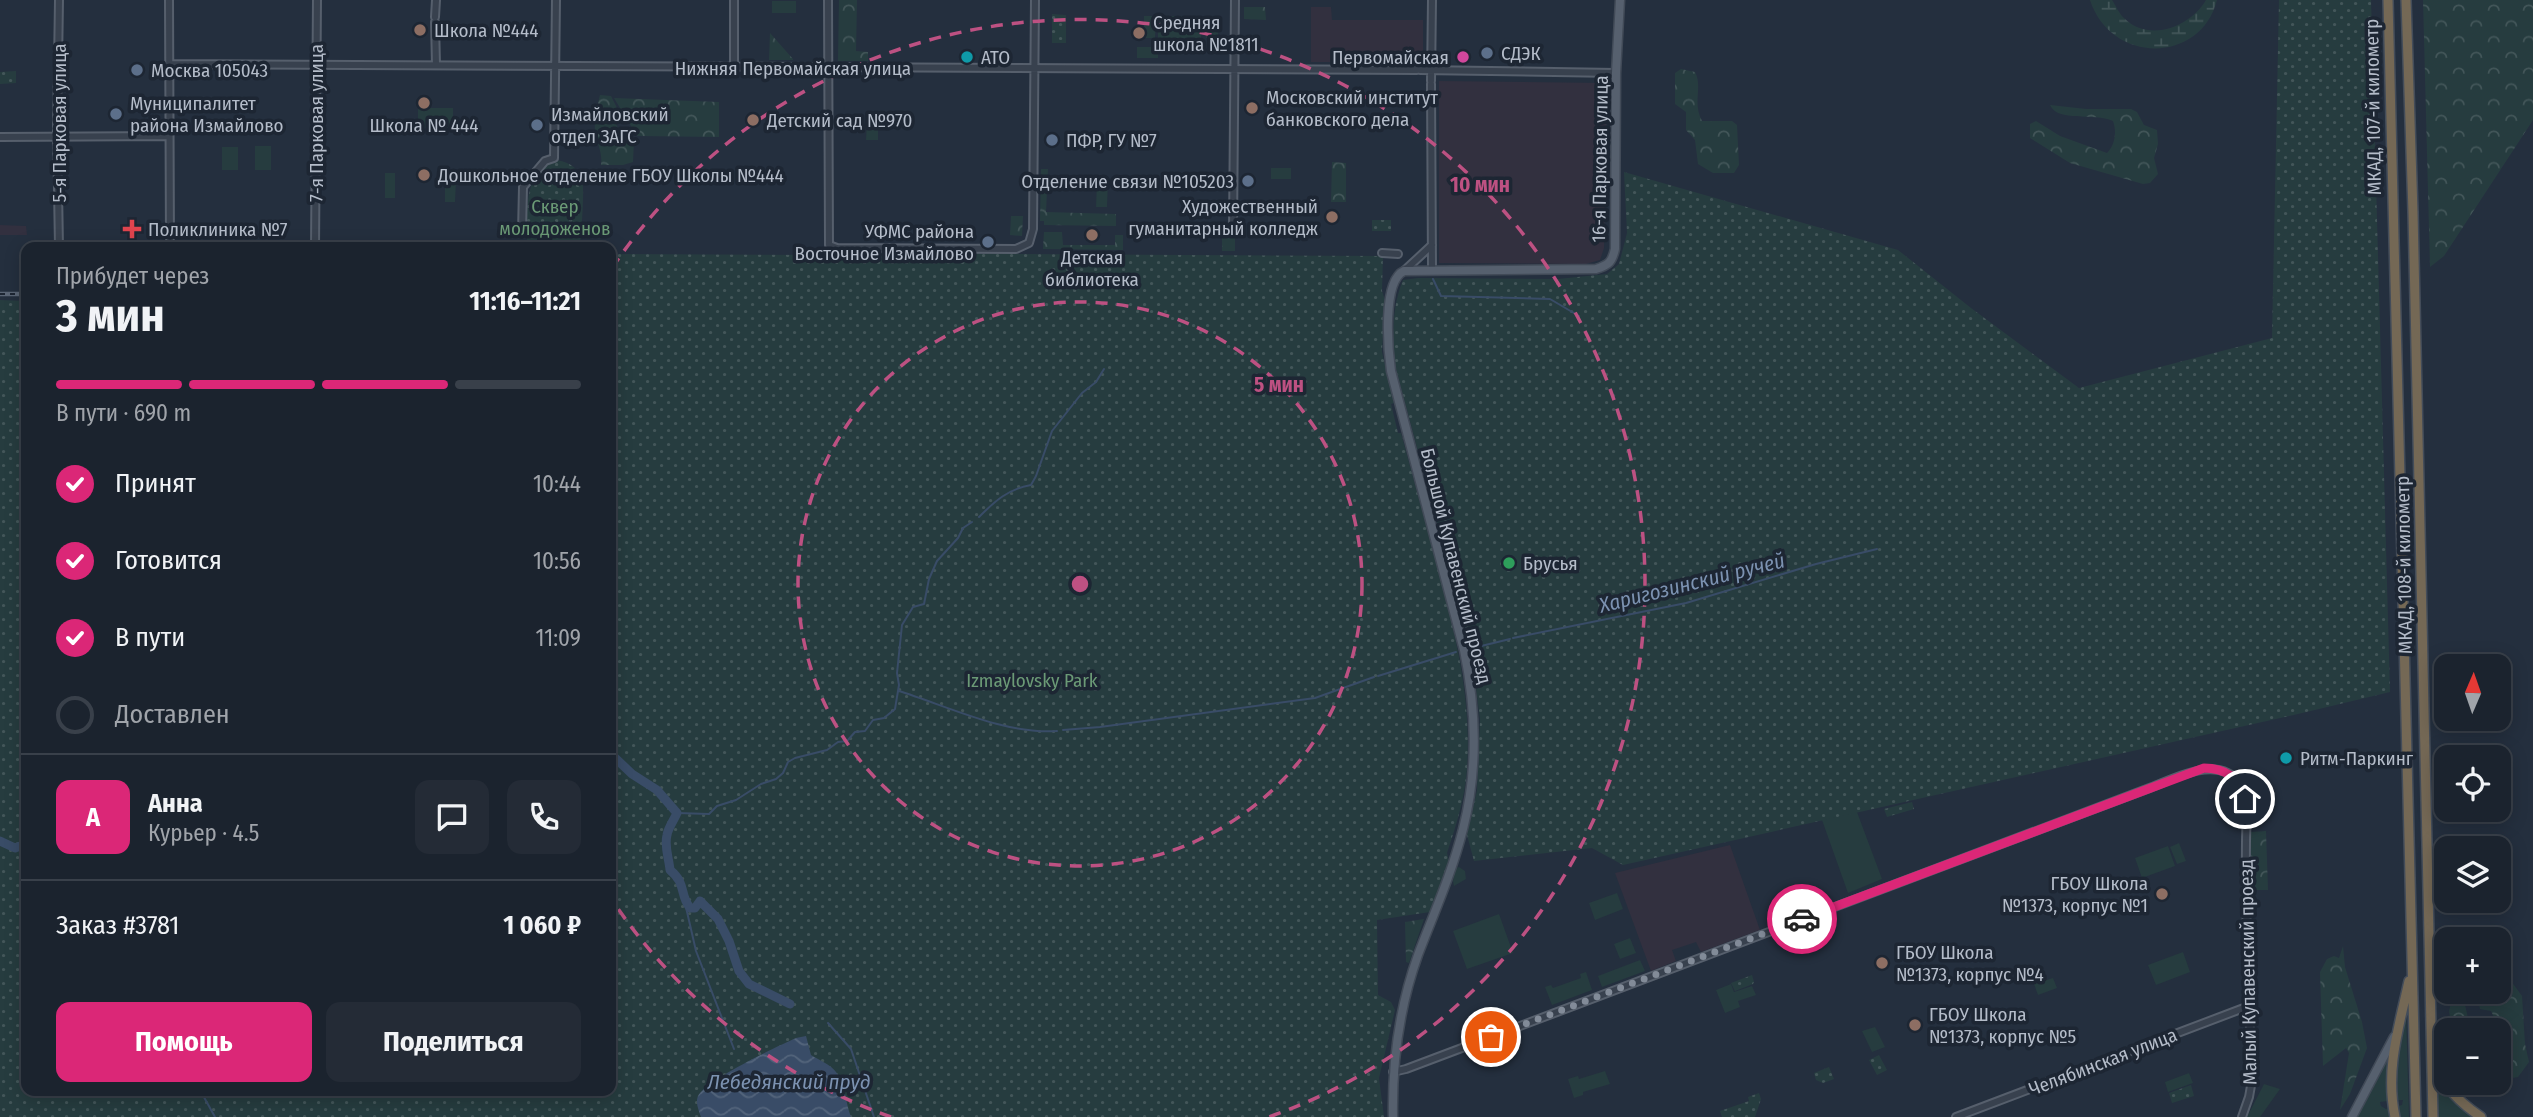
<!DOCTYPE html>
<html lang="ru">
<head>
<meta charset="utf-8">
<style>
  :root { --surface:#1b232e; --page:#242b36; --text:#f1f3f6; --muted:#a0a4aa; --line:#39404a; --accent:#db2777 }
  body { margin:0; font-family:"Fira Sans Condensed",sans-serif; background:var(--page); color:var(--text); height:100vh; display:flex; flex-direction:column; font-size:26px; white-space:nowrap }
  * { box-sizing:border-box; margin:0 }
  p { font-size:23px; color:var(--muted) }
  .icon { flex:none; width:38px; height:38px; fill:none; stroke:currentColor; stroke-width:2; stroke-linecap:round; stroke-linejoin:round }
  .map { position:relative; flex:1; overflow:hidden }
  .details { position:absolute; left:21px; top:242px; width:595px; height:854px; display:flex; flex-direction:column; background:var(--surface); border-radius:14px; box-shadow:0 4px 18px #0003,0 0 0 2px var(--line) }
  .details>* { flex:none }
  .needle { width:46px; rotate:2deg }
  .tools { position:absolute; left:2434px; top:654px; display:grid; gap:14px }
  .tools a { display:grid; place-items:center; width:77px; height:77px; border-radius:14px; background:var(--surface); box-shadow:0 4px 18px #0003,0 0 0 2px var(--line); font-size:35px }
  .pin { position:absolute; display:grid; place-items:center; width:60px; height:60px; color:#fff; margin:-30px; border:4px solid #fff; border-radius:50%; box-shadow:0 2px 7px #0007 }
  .courier { position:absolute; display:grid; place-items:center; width:70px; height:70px; margin:-35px; border:5px solid #db2777; border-radius:50%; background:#fff; color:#222; box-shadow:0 2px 9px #0007 }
  .overview em { font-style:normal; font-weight:700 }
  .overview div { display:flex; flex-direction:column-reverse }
  .overview { display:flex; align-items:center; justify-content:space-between; height:119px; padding:0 35px }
  h1 { font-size:46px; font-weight:700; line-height:52px }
  .bar { display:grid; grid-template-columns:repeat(4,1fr); gap:10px 7px; align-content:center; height:84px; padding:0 35px }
  .bar i { height:9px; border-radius:5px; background:var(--line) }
  .bar .selected { background:var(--accent) }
  .bar p { grid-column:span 4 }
  .line { display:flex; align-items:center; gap:18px; padding:0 35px; border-top:2px solid var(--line) }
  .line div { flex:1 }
  .round { display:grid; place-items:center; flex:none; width:74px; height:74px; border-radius:14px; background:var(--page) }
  ol { padding:0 35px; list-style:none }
  li { display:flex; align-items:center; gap:21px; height:77px }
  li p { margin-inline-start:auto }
  li .icon { padding:7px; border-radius:50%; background:var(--accent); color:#fff; stroke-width:4 }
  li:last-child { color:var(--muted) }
  li i { width:38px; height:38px; border:4px solid var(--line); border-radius:50% }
  .cta { display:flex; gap:14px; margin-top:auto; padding:14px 35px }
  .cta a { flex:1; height:80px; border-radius:14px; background:var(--accent); color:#fff; font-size:28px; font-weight:700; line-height:80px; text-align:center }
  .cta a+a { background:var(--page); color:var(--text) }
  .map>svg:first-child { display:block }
  .medical { fill:#32303f }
  .green { fill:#263c3f }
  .forest { fill:url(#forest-crowns) }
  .wetland { fill:url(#wetland-marsh) }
  .park { fill:url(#park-dots) }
  .water { fill:url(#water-waves) }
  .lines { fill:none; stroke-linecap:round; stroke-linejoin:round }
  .stream { stroke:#394c67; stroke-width:2 }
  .river { stroke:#394c67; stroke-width:9 }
  .minor-casing { stroke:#565f6c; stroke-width:10 }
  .major-casing { stroke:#414a57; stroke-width:11 }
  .highway-casing { stroke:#434c59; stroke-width:12 }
  .minor { stroke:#38414e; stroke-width:6 }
  .major { stroke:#56606e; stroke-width:8 }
  .highway { stroke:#746855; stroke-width:9 }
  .rail-casing { stroke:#5a6575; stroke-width:4.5 }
  .rail { stroke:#1d2633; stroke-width:2; stroke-dasharray:5; stroke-linecap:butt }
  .done { stroke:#828b98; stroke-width:7; stroke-dasharray:0 12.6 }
  .route { stroke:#db2777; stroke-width:9 }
  .ring { fill:none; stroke:#bd5182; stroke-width:3.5; stroke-dasharray:12 9 }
  .education-dot { fill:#8d6e63; stroke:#1d2633; stroke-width:2.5 }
  .service-dot { fill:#5c6f8a; stroke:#1d2633; stroke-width:2.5 }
  .culture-dot { fill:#0f9aa8; stroke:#1d2633; stroke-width:2.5 }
  .hotel-dot { fill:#d1479c; stroke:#1d2633; stroke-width:2.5 }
  .health-dot { fill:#e0444e; stroke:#1d2633; stroke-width:2.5 }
  .leisure-dot { fill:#2e9e5b; stroke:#1d2633; stroke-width:2.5 }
  .labels { text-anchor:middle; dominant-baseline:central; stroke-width:7; stroke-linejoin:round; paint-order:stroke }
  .poi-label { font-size:19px; fill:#b4bcc9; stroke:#1d2633; text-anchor:start }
  .street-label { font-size:19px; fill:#b4bcc9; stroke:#1d2633 }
  .park-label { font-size:19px; fill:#6b9a76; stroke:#1d2633 }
  .water-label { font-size:21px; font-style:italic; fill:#7c92b1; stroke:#1d2633 }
  .centre { fill:#bd5182; stroke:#1d2633; stroke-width:3.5 }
  .ring-label { font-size:21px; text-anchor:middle; font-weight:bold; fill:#bd5182; stroke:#1d2633; stroke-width:7; stroke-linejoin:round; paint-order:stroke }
</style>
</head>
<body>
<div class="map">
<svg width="2533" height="1117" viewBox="0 0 2533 1117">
  <defs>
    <pattern id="forest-crowns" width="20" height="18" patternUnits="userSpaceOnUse" patternTransform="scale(1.75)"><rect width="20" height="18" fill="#263c3f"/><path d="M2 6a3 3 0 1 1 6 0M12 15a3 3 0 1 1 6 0" fill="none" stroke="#435659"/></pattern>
    <pattern id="wetland-marsh" width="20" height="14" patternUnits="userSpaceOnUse" patternTransform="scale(1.75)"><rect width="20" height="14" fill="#263c3f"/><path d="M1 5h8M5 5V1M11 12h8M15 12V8" fill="none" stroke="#435659"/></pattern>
    <pattern id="park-dots" width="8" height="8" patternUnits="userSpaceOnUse" patternTransform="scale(1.75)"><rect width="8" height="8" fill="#263c3f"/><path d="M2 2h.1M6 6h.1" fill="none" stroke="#435659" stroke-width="1.8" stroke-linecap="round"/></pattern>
    <pattern id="water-waves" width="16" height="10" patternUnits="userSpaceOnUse" patternTransform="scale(1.75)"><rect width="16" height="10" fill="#394c67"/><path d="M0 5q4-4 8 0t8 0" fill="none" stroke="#53647b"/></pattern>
  </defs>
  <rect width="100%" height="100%" fill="#242f3e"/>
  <!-- medical -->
  <path class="medical" d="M1311 7H1331L1332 20H1423V62H1311Z
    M1439 81 1607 83 1604 248 1600 260 1586 264 1439 263Z
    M0 225 26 226 27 235H0Z
    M1730 845 1760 930 1701 952 1696 942 1672 950 1676 961 1651 971 1615 873Z"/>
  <!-- green -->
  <path class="green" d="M772 1H796V13H772Z
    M1144 16H1156L1155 38H1144Z
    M1158 16H1201V38H1158Z
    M1206 16H1218V38H1206Z
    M1137 47H1158V58H1137Z
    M418 108H453V128H418Z
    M867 122H878V140H866Z
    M255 146H271V170H255Z
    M222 147H238V170H222Z
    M1271 168H1291V179H1271Z
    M385 173H395V198H385Z
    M1097 181H1108L1107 207H1096Z
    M445 182H456L455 202H445Z
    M1857 812 1882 879 1848 893 1822 820Z
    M2179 843 2186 861 2177 864 2170 847Z
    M2168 846 2175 866 2142 878 2135 858Z
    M1459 867 1465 871 1466 879 1454 886 1453 881 1456 868Z
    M1617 893 1623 909 1595 920 1589 903Z
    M1499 914 1513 953 1467 969 1453 931Z
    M1630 938 1636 953 1620 959 1614 944Z
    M2183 952 2190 972 2156 985 2148 965Z
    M1640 960 1645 971 1602 987 1598 976Z
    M1586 972 1592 990 1552 1005 1545 987 1551 985 1553 988 1581 978 1580 974Z
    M2053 978 2057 988 2038 995 2034 984Z
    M1731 984 1734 992 1752 986 1756 995 1738 1001 1740 1007 1725 1013 1716 990Z
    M2406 1009 2409 1117H2354L2388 1058V1101L2380 1102 2381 1106 2386 1109 2402 1105 2403 1100H2395L2394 1075Z
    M1875 1027 1885 1047 1872 1052 1862 1031Z
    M1605 1071 1610 1084 1583 1092V1095L1574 1098 1568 1079 1578 1076 1579 1079Z
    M2189 1073 2193 1083 2168 1092 2165 1082Z
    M2437 1074 2446 1091 2473 1117H2438Z
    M2264 1084 2280 1089 2260 1117H2247Z"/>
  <!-- forest -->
  <path class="forest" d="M839 0H857L856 51 868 52V61H838Z
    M2423 0H2533V120L2444 256 2430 267Z
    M1244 7H1265L1266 20 1244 19Z
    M770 33 793 59V60H769Z
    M1681 69 1695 72C1703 87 1692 103 1702 121H1732L1737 125 1739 165 1734 173H1713L1698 164 1695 140 1686 130V112L1675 104V73Z
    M600 95 611 96 619 112 613 115 623 143 634 140 633 162 623 165H601C603 152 596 142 595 130 594 118 597 107 600 95Z
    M614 98 719 102V137L637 136Z
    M2050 105 2086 109H2131L2137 112 2144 125 2157 130 2158 144 2154 158 2158 174 2150 183 2143 184 2070 163 2030 138V124L2036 121 2060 136 2107 153C2115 145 2117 132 2113 121 2094 112 2058 123 2050 105Z
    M1332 162 1346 163V202H1331Z
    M1041 169H1048L1046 212 1116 214V226L1044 225V221H1040Z
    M1011 216H1023L1022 236 1010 235Z
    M1044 232H1062L1063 245H1115V235H1123V250L1043 249Z
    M1222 235H1235V251H1222Z
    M2266 831 2268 890H2251V832Z
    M1424 919 1409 963 1406 962 1405 922Z
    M2496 925 2501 928 2509 943 2508 949 2499 948V940H2473L2484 928Z
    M2343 946 2345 967 2362 1022 2367 1048 2350 1094 2340 1110 2349 1053 2346 1048 2323 1066 2320 972 2327 959 2334 956 2339 958Z
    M2504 955 2508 977 2522 996 2525 1044 2529 1062 2518 1077 2512 1078C2493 1060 2503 1054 2499 1031 2498 1026 2494 1017 2491 1011L2480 1009 2479 1004 2488 992H2499V957Z
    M2454 992H2465V1005L2471 1031H2452L2449 1011Z"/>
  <!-- wetland -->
  <path class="wetland" d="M2090 0H2112C2116 6 2119 14 2125 19 2150 43 2191 26 2206 0H2217C2201 64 2111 65 2090 0Z"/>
  <!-- park -->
  <path class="park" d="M2279 0H2371L2390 692 2298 714 1623 865 1592 848 1474 861 1467 835 1477 790 1480 719 1471 650 1395 365C1392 337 1392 306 1403 280L1418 278 1558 279 1607 274 1619 264 1627 233 1624 172 1898 250 1971 308 2079 388 2272 338Z
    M1052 14 1066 15V43H1052Z
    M16 71V83L0 84V72Z
    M553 160C565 160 578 166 582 180 585 190 581 233 580 247H527C528 216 521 177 553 160Z
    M1372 220H1391V231H1372Z
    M835 253 1383 256 1382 291 1385 300 1382 352 1394 403 1391 404 1398 433H1401C1413 477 1425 520 1436 563 1455 633 1472 696 1467 769 1465 798 1456 826 1447 853L1449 861 1430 912 1377 920 1378 995 1391 1002 1395 1010 1379 1078 1384 1117H0V300L26 301V1090H611V254L820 255Z
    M1912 802 1914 809 1887 817 1884 809Z
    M1752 975 1754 982 1753 984 1735 991 1731 983Z
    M1879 1055 1887 1070 1877 1075 1869 1060Z
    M1829 1067 1834 1079 1823 1083 1816 1080 1814 1073Z
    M2191 1085 2194 1096 2172 1103 2169 1093Z
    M1759 1093 1761 1099 1755 1117H1722L1720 1111 1749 1101 1748 1097Z"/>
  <!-- water -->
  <path class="water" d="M806 1036 811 1055C819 1060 831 1065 836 1072 846 1085 845 1102 851 1117H701C699 1111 695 1103 698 1096 706 1080 778 1046 796 1038Z"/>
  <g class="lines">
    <!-- stream -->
    <path class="stream" d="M1433 279 1441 296 1550 299 1579 316
      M979 517C995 501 1008 489 1031 485L1036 476 1052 431 1082 393 1096 382 1104 369
      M1513 638 1686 603 1816 564 1877 549
      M1473 648 1510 639
      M1378 676 1456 652
      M899 691C947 706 1006 735 1057 731
      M1063 730 1100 727 1315 698 1374 677
      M677 813 709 814 717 806 736 800 761 784 776 779 783 773 788 762 795 758 827 750 838 742 847 741 855 732 865 731 873 720 884 718 895 709 899 685 897 673 902 625 913 607 924 604 929 579 937 561 958 538 963 528 972 522
      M685 903 696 951 734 1049
      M828 1023 851 1049 874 1117
      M200 1090 215 1117"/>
    <!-- river -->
    <path class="river" d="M611 754 632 774 657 790 677 813C674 820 668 828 667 835 664 847 669 858 670 870 687 884 679 894 690 908H695L700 901 718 919 729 941 739 971 749 984 790 1004
      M0 841 15 848 26 844"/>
    <!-- minor casing -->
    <g class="minor-casing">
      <path id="minor" d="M59 0 57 131 59 247
        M169 0 170 246 240 247
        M828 0 829 245 837 248 1016 249 1029 243 1033 229 1035 0
        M435 17 436 0
        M435 22 436 65
        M169 64 1417 70
        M734 69V0
        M1420 70 1616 73
        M1431 81 1432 0
        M1431 84 1432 269
        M0 137 169 136
        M1233 231 1235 0
        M522 232 523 187 545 161 554 158 556 0
        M315 247 317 0
        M1382 253 1398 254
        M1404 271 1432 245
        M1393 1072 1406 1069 1491 1037 2147 789C2175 779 2217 753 2241 784 2249 795 2246 828 2246 842 2245 922 2249 1000 2252 1080L2249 1097 2242 1117
        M1956 1117 2249 1006"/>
    </g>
    <!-- major casing -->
    <g class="major-casing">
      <path id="major" d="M1393 1117C1392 1061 1399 1008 1418 955 1434 913 1452 873 1463 829 1478 771 1476 708 1464 650L1391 371C1388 350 1382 281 1404 271L1596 269C1609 265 1612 262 1615 249L1616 73 1620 0
        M2352 1117 2394 1037"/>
    </g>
    <!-- highway casing -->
    <g class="highway-casing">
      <path id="highway" d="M2388 0 2416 1117
        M2406 0 2413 212 2433 1117
        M2436 1048C2440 1083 2452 1097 2481 1117
        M2395 1117C2385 1069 2399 1027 2409 981"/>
    </g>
    <!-- minor -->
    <use href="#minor" class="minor"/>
    <!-- major -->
    <use href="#major" class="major"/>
    <!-- highway -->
    <use href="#highway" class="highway"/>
    <!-- rail casing -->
    <g class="rail-casing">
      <path id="rail" d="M0 294H26"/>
    </g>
    <!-- rail -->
    <use href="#rail" class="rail"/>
  </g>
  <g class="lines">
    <!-- done -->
    <path class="done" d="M1491 1037 1802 919"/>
    <!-- route -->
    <path class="route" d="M1802 919 2204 768C2224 768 2243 779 2245 799"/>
  </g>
  <!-- distance rings -->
  <g class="ring">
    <circle cx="1080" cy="584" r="282"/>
    <path d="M891 1117A565 565 0 0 1 612 900M612 268A565 565 0 1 1 1269 1117"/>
  </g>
  <!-- markers -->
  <g class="education-dot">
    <circle cx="420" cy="30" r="7"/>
    <circle cx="1139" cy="33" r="7"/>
    <circle cx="424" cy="103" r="7"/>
    <circle cx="1252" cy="108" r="7"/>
    <circle cx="753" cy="120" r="7"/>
    <circle cx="424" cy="175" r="7"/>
    <circle cx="1332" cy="217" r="7"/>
    <circle cx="1092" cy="235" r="7"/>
    <circle cx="2162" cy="894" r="7"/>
    <circle cx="1882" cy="963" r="7"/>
    <circle cx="1915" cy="1025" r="7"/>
  </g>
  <g class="service-dot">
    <circle cx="1487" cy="53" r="7"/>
    <circle cx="137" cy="70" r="7"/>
    <circle cx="116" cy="114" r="7"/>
    <circle cx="537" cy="125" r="7"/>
    <circle cx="1052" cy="140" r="7"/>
    <circle cx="1248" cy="181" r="7"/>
    <circle cx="988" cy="242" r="7"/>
  </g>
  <g class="culture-dot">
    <circle cx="967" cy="57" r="7"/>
    <circle cx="2286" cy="758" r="7"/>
  </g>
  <circle class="hotel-dot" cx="1463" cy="57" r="7"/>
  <path class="health-dot" d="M128.5 218.5h7v7h7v7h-7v7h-7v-7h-7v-7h7z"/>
  <circle class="leisure-dot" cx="1509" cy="563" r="7"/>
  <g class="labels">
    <!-- poi labels -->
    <g class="poi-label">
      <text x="1153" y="22">Средняя<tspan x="1153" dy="22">школа №1811</tspan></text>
      <text x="434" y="30">Школа №444</text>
      <text x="1501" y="53">СДЭК</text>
      <text x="981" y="57">АТО</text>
      <text x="1449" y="57" text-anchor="end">Первомайская</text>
      <text x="151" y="70">Москва 105043</text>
      <text x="1266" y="97">Московский институт<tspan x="1266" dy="22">банковского дела</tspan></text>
      <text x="130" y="103">Муниципалитет<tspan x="130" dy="22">района Измайлово</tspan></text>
      <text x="551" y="114">Измайловский<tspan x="551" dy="22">отдел ЗАГС</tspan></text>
      <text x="767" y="120">Детский сад №970</text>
      <text x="424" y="125" text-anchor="middle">Школа № 444</text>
      <text x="1066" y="140">ПФР, ГУ №7</text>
      <text x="438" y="175">Дошкольное отделение ГБОУ Школы №444</text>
      <text x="1234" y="181" text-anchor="end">Отделение связи №105203</text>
      <text x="1318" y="206" text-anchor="end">Художественный<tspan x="1318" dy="22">гуманитарный колледж</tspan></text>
      <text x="148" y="229">Поликлиника №7</text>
      <text x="974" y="231" text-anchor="end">УФМС района<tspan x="974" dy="22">Восточное Измайлово</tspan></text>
      <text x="1092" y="257" text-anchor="middle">Детская<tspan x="1092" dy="22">библиотека</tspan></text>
      <text x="1523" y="563">Брусья</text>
      <text x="2300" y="758">Ритм-Паркинг</text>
      <text x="2148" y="883" text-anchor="end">ГБОУ Школа<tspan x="2148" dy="22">№1373, корпус №1</tspan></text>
      <text x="1896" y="952">ГБОУ Школа<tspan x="1896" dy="22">№1373, корпус №4</tspan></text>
      <text x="1929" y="1014">ГБОУ Школа<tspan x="1929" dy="22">№1373, корпус №5</tspan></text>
    </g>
    <!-- street labels -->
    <g class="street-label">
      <text x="793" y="68">Нижняя Первомайская улица</text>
      <text transform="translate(2373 107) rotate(-91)">МКАД, 107-й километр</text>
      <text transform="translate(59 123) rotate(-90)">5-я Парковая улица</text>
      <text transform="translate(316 123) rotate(-90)">7-я Парковая улица</text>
      <text transform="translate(1600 159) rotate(-89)">16-я Парковая улица</text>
      <text transform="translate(2404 565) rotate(-91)">МКАД, 108-й километр</text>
      <text transform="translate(1456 566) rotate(76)">Большой Купавенский проезд</text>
      <text transform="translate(2248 972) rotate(-91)">Малый Купавенский проезд</text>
      <text transform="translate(2103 1062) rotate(-21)">Челябинская улица</text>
    </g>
    <!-- park labels -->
    <g class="park-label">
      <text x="555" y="206">Сквер<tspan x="555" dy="22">молодоженов</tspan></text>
      <text x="1032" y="680">Izmaylovsky Park</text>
    </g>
    <!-- water labels -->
    <g class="water-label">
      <text transform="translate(1692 583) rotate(-14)">Харигозинский ручей</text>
      <text x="789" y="1082">Лебедянский пруд</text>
    </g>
  </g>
  <circle cx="1080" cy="584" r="10" class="centre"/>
  <g class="ring-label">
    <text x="1480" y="192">10 мин</text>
    <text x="1279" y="392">5 мин</text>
  </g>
</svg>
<div class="tools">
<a><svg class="needle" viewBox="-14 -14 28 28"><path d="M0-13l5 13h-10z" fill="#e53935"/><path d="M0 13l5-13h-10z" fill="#a0a4aa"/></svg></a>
<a><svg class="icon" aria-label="locate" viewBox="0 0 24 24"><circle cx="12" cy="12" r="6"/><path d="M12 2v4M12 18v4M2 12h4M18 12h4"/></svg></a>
<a><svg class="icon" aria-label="layers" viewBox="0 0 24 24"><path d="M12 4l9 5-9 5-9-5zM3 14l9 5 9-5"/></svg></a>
<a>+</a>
<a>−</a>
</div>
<div class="pin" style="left:1491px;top:1037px;background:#ea580c"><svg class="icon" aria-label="bag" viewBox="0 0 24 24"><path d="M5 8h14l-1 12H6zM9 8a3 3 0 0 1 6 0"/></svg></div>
<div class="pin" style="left:2245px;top:799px;background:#1f2937"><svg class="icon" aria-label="home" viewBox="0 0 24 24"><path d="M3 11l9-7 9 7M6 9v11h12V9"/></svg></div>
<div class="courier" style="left:1802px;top:919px"><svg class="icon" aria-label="car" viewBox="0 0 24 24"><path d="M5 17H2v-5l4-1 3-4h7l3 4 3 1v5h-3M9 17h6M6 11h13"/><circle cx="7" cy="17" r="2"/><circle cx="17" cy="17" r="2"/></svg></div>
<section class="details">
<div class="overview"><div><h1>3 мин</h1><p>Прибудет через</p></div><em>11:16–11:21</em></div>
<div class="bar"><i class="selected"></i><i class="selected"></i><i class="selected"></i><i></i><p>В пути · 690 m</p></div>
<ol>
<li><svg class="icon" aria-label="check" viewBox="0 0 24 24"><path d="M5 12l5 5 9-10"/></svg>Принят<p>10:44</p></li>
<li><svg class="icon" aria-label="check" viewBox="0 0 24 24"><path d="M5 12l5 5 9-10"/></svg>Готовится<p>10:56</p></li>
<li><svg class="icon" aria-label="check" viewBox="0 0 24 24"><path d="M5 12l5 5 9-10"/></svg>В пути<p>11:09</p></li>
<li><i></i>Доставлен</li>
</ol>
<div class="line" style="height:126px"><b class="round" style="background:var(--accent);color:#fff">А</b><div><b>Анна</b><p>Курьер · 4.5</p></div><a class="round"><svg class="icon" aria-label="chat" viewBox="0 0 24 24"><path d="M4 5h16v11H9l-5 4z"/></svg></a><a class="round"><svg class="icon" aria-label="phone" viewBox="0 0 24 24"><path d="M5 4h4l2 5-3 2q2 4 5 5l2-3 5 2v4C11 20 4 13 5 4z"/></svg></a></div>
<div class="line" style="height:91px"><div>Заказ #3781</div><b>1 060 ₽</b></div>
<div class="cta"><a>Помощь</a><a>Поделиться</a></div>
</section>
</div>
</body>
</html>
